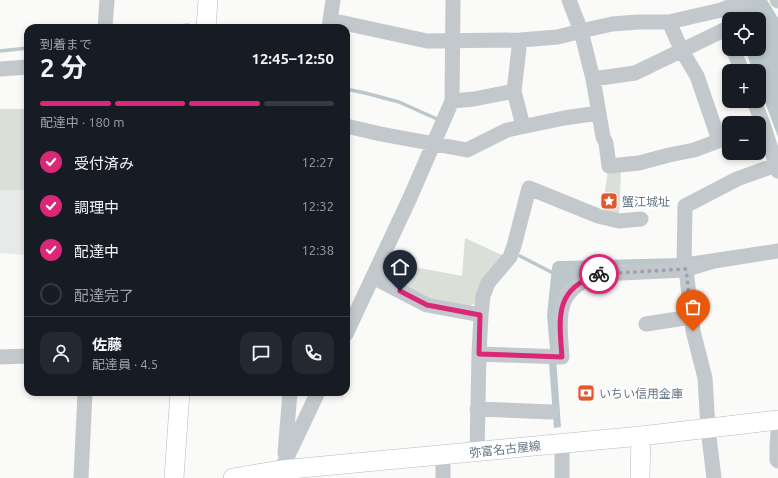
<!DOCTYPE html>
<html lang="ja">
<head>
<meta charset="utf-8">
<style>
  :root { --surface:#171b24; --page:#242831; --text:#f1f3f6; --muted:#9ea1a6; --line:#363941; --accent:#db2777 }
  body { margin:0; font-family:Ubuntu,"Noto Sans JP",sans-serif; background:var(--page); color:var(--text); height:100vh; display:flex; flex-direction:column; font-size:15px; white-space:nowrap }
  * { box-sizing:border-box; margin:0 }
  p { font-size:13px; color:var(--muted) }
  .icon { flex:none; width:22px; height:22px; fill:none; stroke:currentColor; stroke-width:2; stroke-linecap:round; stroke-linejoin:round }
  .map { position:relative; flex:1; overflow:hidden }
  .sheet { position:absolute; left:24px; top:24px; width:326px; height:372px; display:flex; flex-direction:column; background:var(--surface); border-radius:12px; box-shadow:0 2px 6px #0003 }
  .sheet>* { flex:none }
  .controls { position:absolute; left:722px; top:12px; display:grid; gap:8px }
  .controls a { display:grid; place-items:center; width:44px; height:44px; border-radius:8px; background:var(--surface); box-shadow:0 2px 6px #0003; font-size:20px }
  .pin { position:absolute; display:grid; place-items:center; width:34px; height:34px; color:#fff; margin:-41px -17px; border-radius:50% 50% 50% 0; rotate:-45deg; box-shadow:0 0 4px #0007 }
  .pin .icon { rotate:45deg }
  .courier { position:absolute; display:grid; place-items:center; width:40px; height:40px; margin:-20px; border:3px solid #db2777; border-radius:50%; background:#fff; color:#222; box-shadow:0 1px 5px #0007 }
  .overview em { font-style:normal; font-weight:700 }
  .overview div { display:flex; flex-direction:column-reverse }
  .overview { display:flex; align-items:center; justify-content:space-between; height:68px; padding:0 16px }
  h1 { font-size:26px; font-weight:700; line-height:30px }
  .bar { display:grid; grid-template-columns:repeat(4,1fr); gap:6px 4px; align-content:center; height:48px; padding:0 16px }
  .bar i { height:5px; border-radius:3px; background:var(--line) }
  .bar .on { background:var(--accent) }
  .bar p { grid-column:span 4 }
  .line { display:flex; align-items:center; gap:10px; padding:0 16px; border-top:1px solid var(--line) }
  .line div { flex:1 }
  .round { display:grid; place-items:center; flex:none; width:42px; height:42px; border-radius:12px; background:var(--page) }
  ol { padding:0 16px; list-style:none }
  li { display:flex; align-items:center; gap:12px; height:44px }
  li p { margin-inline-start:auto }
  li .icon { padding:4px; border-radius:50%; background:var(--accent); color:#fff; stroke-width:4 }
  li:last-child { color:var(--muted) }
  li i { width:22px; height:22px; border:2px solid var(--line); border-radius:50% }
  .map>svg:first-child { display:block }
  .built { fill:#e8e9e9 }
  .green { fill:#dadfd7 }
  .water { fill:#bbc7cb }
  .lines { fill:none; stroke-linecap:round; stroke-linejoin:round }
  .stream { stroke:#bbc7cb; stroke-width:3.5 }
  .major-casing { stroke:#b5babe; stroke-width:20 }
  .minor { stroke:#c3c8cc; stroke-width:15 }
  .major { stroke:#fff; stroke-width:19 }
  .done { stroke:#99a4ac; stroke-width:4; stroke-dasharray:0 7.2 }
  .route { stroke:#db2777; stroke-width:5 }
  .labels { text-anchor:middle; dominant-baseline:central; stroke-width:4; stroke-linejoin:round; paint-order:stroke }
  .poi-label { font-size:12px; fill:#657683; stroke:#fff; text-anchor:start }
  .street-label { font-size:12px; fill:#657683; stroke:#fff }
</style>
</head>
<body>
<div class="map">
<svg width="778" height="478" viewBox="0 0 778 478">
  <rect width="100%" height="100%" fill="#fafaf8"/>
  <!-- built -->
  <path class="built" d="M0 190H28V255L0 253Z"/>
  <!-- green -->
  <path class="green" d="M0 109H28V190H0Z
    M621 169 619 220 605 216V191L608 170Z
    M465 238 504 256 476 303 470 306 429 299 384 277 380 267 383 261 462 276Z"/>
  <!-- water -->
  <path class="water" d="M726 0H767L778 18V137L759 86V71H753L745 49H759V19H733Z
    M742 249 682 264 605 266 592 270 566 285 561 291 559 298 554 330 561 427 554 428 549 363 550 349 547 315 552 267 553 264 557 261H561L681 258Z"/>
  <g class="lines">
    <!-- stream -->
    <path class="stream" d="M164 28 188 25
      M0 51 28 48
      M346 89 365 93 399 102 437 119
      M520 256 553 273"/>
    <!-- major casing -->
    <g class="major-casing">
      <path id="major" d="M206 28 208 0
        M174 478 180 392
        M233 478 281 470 641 436 778 420
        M640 478 641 436"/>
    </g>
    <!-- minor -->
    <path class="minor" d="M569 0 581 31 593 79 603 137 606 143 609 166 639 163 669 155 694 150 729 137
      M777 0 778 1
      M330 20 427 41 520 40 558 37 581 31 612 24 638 22H669L721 10 746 0
      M669 22 682 51 697 76 719 140
      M105 28 107 0
      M329 28 333 0
      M520 40 514 91 523 126
      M733 49 742 71
      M0 69 28 67
      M593 79 635 73 726 29
      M452 101 474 99 514 91
      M754 101 763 124 778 171
      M346 126 381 134 467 150 507 130 564 118 599 113
      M686 269 693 331 705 378 708 429 714 478
      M684 270 685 206 737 179 776 165
      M373 277 427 305 481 315
      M646 324 691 317
      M346 334 409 200 452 101 453 0
      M479 354 562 357C559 315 554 288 601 274L684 270 714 261 778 251
      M0 357 28 356
      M477 409 551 412
      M778 433 777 445V460L778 461
      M562 443V478
      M477 452 479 354 481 315 483 296 488 283 510 257 514 246 529 188 598 216 619 221 641 219
      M285 453 290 392
      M81 478 85 392
      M279 478 281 470 318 392
      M443 478V455"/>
    <!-- major -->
    <use href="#major" class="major"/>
  </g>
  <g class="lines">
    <!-- done -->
    <path class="done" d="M599 274 686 269 693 331"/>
    <!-- route -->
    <path class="route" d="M400 291 427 305 480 315 479 354 562 357C559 317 554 289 599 274"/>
  </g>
  <!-- icons -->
  <defs>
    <g id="sight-square" transform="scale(0.9)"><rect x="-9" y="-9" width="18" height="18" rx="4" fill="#e4572e" stroke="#fff"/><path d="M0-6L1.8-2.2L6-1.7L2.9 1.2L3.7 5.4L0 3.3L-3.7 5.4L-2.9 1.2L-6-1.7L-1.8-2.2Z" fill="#fff"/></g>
    <g id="bank-square" transform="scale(0.9)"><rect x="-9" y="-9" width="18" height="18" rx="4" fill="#e4572e" stroke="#fff"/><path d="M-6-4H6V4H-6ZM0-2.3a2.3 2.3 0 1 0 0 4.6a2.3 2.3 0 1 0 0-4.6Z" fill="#fff"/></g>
  </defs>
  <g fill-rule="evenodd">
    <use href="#sight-square" x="609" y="201"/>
    <use href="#bank-square" x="586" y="393"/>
  </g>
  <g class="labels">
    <!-- poi labels -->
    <g class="poi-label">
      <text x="622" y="201">蟹江城址</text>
      <text x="599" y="393">いちい信用金庫</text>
    </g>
    <!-- street labels -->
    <g class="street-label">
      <text transform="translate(505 449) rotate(-6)">弥富名古屋線</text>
    </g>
  </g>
</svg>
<div class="controls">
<a><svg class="icon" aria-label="locate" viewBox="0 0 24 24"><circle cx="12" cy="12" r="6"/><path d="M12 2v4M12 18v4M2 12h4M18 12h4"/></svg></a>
<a>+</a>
<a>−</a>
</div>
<div class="pin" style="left:693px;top:331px;background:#ea580c"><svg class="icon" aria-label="bag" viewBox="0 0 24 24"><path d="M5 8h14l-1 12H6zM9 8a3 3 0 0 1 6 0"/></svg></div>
<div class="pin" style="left:400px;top:291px;background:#1f2937"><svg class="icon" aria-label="home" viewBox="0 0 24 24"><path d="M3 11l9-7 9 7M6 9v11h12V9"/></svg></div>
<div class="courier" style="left:599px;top:274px"><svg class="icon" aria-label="bike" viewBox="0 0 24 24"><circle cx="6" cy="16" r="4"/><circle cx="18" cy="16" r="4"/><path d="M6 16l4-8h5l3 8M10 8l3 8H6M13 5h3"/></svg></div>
<section class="sheet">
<div class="overview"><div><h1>2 分</h1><p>到着まで</p></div><em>12:45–12:50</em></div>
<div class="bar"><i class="on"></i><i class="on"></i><i class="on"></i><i></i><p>配達中 · 180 m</p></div>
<ol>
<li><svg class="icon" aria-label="check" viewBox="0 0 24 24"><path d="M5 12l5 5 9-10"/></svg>受付済み<p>12:27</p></li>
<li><svg class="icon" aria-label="check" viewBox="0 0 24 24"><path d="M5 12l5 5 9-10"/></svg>調理中<p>12:32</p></li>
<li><svg class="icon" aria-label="check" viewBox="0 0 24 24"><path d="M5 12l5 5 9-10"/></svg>配達中<p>12:38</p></li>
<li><i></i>配達完了</li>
</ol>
<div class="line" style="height:72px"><a class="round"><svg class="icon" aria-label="person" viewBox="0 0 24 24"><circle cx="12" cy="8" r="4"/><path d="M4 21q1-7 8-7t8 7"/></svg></a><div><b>佐藤</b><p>配達員 · 4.5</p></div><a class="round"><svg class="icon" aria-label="chat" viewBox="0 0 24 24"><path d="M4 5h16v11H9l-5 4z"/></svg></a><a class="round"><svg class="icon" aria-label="phone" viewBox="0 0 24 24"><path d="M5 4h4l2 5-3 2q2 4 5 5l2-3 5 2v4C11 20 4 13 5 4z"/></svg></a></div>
</section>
</div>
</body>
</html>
